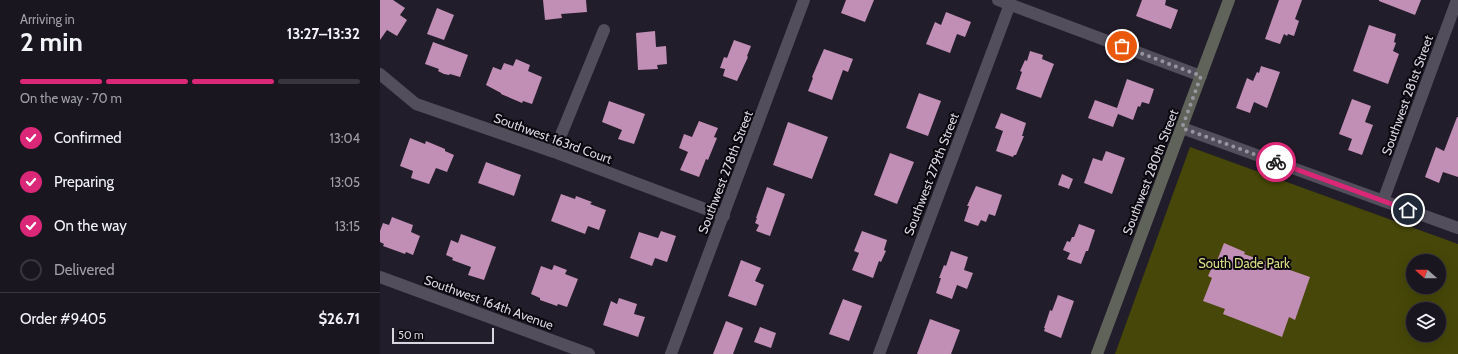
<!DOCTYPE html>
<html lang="en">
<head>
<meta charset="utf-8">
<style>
  :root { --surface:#1a1620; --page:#27232d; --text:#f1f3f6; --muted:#9f9fa5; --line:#38353e; --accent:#db2777 }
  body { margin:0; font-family:Cabin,sans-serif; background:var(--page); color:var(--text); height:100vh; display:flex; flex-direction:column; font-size:15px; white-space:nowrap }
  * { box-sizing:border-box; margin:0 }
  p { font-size:13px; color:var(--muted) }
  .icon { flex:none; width:22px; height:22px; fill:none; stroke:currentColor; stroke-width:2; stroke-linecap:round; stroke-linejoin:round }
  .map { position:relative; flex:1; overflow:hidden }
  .panel { display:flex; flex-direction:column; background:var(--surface); width:380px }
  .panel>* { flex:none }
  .needle { width:26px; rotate:291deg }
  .tools { position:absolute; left:1026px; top:254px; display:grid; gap:8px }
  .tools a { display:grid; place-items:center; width:40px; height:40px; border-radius:50%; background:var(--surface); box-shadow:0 4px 16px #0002,0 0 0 1px var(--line); font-size:20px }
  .scale { position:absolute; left:12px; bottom:10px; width:102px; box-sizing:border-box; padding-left:4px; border:2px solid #d9d6df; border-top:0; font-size:11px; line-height:14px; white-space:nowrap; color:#d9d6df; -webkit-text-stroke:3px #0a080e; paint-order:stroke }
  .pin { position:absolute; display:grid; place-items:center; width:34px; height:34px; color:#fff; margin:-17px; border:2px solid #fff; border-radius:50%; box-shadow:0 1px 4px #0007 }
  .courier { position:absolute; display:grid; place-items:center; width:40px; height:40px; margin:-20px; border:3px solid #db2777; border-radius:50%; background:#fff; color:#222; box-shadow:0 1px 5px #0007 }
  .overview em { font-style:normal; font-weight:700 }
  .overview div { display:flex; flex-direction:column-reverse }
  .overview { display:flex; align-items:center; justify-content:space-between; height:68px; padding:0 20px }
  h1 { font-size:26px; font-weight:700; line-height:30px }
  .bar { display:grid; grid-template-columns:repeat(4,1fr); gap:6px 4px; align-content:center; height:48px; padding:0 20px }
  .bar i { height:5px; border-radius:3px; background:var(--line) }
  .bar .current { background:var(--accent) }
  .bar p { grid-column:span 4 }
  .line { display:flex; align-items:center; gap:10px; padding:0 20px; border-top:1px solid var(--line) }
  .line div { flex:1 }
  ol { padding:0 20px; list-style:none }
  li { display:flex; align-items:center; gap:12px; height:44px }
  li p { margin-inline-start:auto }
  li .icon { padding:4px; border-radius:50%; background:var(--accent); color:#fff; stroke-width:4 }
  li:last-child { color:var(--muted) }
  li i { width:22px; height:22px; border:2px solid var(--line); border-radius:50% }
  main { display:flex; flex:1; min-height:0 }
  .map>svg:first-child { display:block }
  .green { fill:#464708; fill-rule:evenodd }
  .building { fill:#c18eb5 }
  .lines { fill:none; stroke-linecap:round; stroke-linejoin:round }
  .street { stroke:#534e5c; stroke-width:12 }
  .secondary { stroke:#5f635a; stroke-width:12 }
  .done { stroke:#9995a0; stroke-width:4; stroke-dasharray:0 7.2 }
  .route { stroke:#db2777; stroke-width:5 }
  .labels { text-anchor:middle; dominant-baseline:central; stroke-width:4; stroke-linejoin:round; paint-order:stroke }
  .street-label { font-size:13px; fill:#d9d6df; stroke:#0a080e }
  .park-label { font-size:13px; fill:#d9dc84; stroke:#0a080e }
</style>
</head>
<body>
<main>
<section class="panel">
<div class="overview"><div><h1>2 min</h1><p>Arriving in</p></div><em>13:27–13:32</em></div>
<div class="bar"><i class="current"></i><i class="current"></i><i class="current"></i><i></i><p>On the way · 70 m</p></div>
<ol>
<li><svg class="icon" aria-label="check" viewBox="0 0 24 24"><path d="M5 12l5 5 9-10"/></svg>Confirmed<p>13:04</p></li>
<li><svg class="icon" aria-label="check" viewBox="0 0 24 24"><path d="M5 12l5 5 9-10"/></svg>Preparing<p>13:05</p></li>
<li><svg class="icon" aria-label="check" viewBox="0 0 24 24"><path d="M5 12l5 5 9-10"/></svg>On the way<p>13:15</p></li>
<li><i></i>Delivered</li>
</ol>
<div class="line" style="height:52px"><div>Order #9405</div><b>$26.71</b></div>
</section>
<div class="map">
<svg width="1078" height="354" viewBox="0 0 1078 354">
  <rect width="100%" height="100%" fill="#221d2a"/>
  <!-- green -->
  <path class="green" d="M810 147 1078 244V354H735ZM1033 261H1059V287H1033ZM1033 309H1059V335H1033Z"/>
  <!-- building -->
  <path class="building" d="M0 0H13L25 8 20 15 27 20 17 36 7 30 0 40Z
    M163 0H206L207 12 181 14 182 18 165 20Z
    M466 0H494L485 22 461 13Z
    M762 0H786L785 5 798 10 791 29 756 16Z
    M899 0H922L915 19 919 21 914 36 908 34 907 36 904 34 900 44 885 39Z
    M999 0H1041L1035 15 999 1Z
    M57 8 74 15 64 40 47 34Z
    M566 12 591 22 585 37 577 34 570 53 546 44 555 22 561 25Z
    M989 25 1016 34 1014 42 1016 43 1013 51 1019 54 1008 84 973 71Z
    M275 31 276 47 286 46 287 64 277 65 278 69 258 70 256 33Z
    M354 40 371 46 367 56 368 57 357 81 343 76 345 69 340 68 344 57 347 58Z
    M53 42 88 55 80 77 70 74 69 75 64 74 58 71 59 69 45 64Z
    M444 49 473 59 468 72 463 70 452 100 428 91 433 78 432 77Z
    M650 51 663 55 662 59 674 64 661 98 636 89 642 72 640 71 645 60 647 61Z
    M136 59 150 65 148 71 162 77 152 104 143 101 142 103 121 94V93L106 85 113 67 121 70 124 63 133 66Z
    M881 66 900 72 887 108 874 102 870 113 856 108 867 78 873 81 877 72 879 73Z
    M747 79 774 89 769 104 762 102 760 107 758 106 753 120 738 114 733 127 708 118 715 100 737 108Z
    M539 93 561 101 548 136 526 128Z
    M972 99 991 106 985 122 993 125 982 155 968 150 972 139 959 134Z
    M229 101 265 114 254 144 238 139 242 130 222 122Z
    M621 113 646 123 642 136H644L636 155H634L633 157 616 151 623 131 615 128Z
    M1077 117H1078V177L1063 172 1059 183 1045 177 1056 147 1064 151Z
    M319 121 338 128 334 137 337 138 328 160 326 159 319 177 300 170 308 152 299 148 304 134 312 137Z
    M408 122 448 137 432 179 393 165Z
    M30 138 45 144 46 141 65 149V151L74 155 67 172 56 168 49 184 31 178 33 171 20 166Z
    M726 151 745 158 732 194 704 183 713 158 722 161Z
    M510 153 534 162 517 204 494 195Z
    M106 162 141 175 134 196 98 183Z
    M682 174 693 179 689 189 678 185Z
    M596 186 622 195 615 216 609 214 606 222 601 220 598 226 584 221 589 206H587Z
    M387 187 405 194 390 236 376 231 379 225 375 223 377 218H376Z
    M181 194 195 199 196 196 212 202 210 204 226 210 219 230 208 226 205 234 171 221Z
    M12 217 33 225 31 232 40 236 33 255 26 252 25 254 3 246 4 244 0 242V231L3 223 9 225Z
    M699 224 715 230 708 251H706L701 264 687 259 690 253 683 250 687 241 690 242 692 237H694Z
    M281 231 296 236 287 262 275 258 272 266 250 258 259 232 278 238Z
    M482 231 507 240 504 250 506 251 501 262 499 261 493 278 472 270 479 253 474 251Z
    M81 234 116 247 104 280 88 275 91 267 72 260 73 258 66 255 71 240 78 243Z
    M844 243 865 252 864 254 930 277 915 320 909 317 902 337 843 314 845 309 823 301 832 278 828 276 833 265 835 266Z
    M571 251 588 257 584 270 593 273 587 289 577 285 572 299 556 293 561 278H559L564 265 566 266Z
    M361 260 381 268 375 281 384 285 376 306 348 296Z
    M174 265 187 270 185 274 198 279 187 307 178 304 177 306 160 300V298L151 294 161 266 172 270Z
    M678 295 694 301 681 338 664 331 665 328H664L670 310 672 311Z
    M239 298 257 304 254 314 265 317 258 337 223 325 231 301 237 304Z
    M463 299 482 306 469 341 449 334Z
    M550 319 580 330 571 354H537Z
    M346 321 363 328 353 354H333Z
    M380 327 396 333 391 348 374 342Z"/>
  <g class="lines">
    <!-- street -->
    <path class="street" d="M618 0 821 76
      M0 74 36 104 174 152 344 216
      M802 128 1078 228
      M174 152 224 30
      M1003 201 1077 0
      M0 277 209 354
      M291 354 424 0
      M499 354 630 4"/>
    <!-- secondary -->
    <path class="secondary" d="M717 354 849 0"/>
  </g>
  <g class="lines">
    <!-- done -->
    <path class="done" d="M742 46 821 76 802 128 896 162"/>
    <!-- route -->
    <path class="route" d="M896 162 1028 210"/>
  </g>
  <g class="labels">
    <!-- street labels -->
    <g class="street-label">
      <text transform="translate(1027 95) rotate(-70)">Southwest 281st Street</text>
      <text transform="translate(173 138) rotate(20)">Southwest 163rd Court</text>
      <text transform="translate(345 172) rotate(-69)">Southwest 278th Street</text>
      <text transform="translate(770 172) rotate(-69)">Southwest 280th Street</text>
      <text transform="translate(551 174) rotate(-69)">Southwest 279th Street</text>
      <text transform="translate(109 302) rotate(20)">Southwest 164th Avenue</text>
    </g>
    <!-- park labels -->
    <g class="park-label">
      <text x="864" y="263">South Dade Park</text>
    </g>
  </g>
</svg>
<div class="tools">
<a><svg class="needle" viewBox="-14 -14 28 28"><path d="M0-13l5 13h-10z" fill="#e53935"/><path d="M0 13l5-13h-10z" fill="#9f9fa5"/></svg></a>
<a><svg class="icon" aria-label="layers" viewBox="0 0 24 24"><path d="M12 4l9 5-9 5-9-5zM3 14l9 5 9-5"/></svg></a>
</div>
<div class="scale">50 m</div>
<div class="pin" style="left:742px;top:46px;background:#ea580c"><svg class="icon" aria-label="bag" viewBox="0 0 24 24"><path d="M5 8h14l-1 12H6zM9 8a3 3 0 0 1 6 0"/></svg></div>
<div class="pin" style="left:1028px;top:210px;background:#1f2937"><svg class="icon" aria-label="home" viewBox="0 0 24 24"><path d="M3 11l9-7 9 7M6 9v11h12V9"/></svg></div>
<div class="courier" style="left:896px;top:162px"><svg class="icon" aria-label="bike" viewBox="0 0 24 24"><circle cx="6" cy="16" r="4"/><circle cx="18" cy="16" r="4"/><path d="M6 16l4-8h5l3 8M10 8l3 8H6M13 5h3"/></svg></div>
</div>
</main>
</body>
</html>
